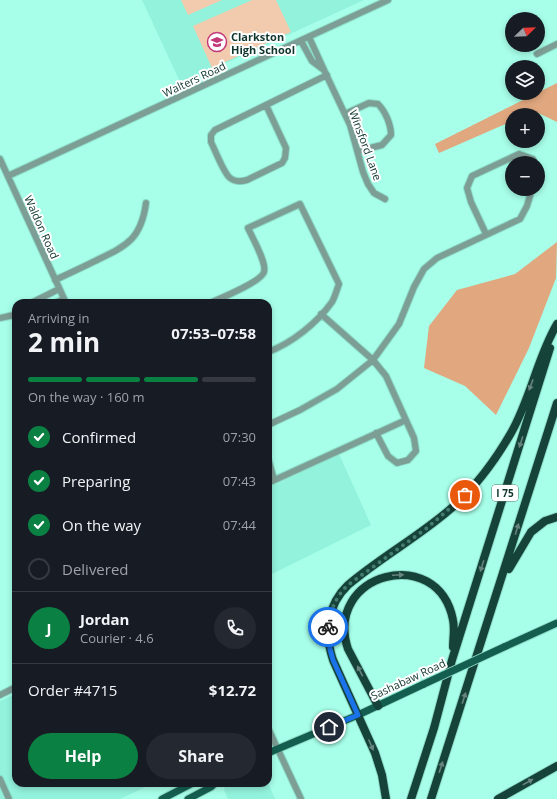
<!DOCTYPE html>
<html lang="en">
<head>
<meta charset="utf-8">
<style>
  :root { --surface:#171b24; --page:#242831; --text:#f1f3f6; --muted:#9ea1a6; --line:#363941; --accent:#0b8043 }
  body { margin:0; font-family:"Open Sans",sans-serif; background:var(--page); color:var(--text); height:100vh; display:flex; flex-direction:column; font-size:15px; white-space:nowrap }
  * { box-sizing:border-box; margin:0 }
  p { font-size:13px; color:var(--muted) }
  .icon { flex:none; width:22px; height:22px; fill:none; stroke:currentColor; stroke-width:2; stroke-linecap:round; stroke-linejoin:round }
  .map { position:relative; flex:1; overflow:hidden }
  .panel { position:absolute; left:12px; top:299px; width:260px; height:488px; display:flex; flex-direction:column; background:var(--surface); border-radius:12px; box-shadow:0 2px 6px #0003 }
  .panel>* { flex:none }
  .needle { width:26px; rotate:67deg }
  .controls { position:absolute; left:505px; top:12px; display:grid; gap:8px }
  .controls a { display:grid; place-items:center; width:40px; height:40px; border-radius:50%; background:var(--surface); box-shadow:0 2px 6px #0003; font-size:20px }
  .pin { position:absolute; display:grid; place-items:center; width:34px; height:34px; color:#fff; margin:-17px; border:2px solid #fff; border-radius:50%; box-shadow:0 1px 4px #0007 }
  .courier { position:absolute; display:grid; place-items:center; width:40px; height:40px; margin:-20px; border:3px solid #1a73e8; border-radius:50%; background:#fff; color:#222; box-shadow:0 1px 5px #0007 }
  .summary em { font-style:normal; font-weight:700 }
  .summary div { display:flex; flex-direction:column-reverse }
  .summary { display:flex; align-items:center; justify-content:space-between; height:68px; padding:0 16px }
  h1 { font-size:26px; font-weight:700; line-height:30px }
  .bar { display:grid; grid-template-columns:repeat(4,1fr); gap:6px 4px; align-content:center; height:48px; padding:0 16px }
  .bar i { height:5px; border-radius:3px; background:var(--line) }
  .bar .on { background:var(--accent) }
  .bar p { grid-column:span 4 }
  .line { display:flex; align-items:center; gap:10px; padding:0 16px; border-top:1px solid var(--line) }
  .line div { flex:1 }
  .round { display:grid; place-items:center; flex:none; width:42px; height:42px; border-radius:21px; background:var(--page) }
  ol { padding:0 16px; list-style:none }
  li { display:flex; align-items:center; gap:12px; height:44px }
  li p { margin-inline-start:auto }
  li .icon { padding:4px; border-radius:50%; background:var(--accent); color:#fff; stroke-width:4 }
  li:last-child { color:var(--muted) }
  li i { width:22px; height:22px; border:2px solid var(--line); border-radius:50% }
  .button { display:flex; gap:8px; margin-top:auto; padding:8px 16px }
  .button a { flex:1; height:46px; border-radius:24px; background:var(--accent); color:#fff; font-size:16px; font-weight:700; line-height:46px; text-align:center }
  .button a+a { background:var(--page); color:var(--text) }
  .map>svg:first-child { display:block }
  .built { fill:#92f2db }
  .green { fill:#f2cbaf }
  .forest { fill:#e1a87f }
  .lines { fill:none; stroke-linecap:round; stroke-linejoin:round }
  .minor-casing { stroke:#8cdbc7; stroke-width:8 }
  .major-casing { stroke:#8cdbc7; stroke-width:9 }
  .highway-casing { stroke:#8cdbc7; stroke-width:10 }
  .minor { stroke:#7d9e95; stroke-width:6 }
  .major { stroke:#145e50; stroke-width:7 }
  .highway { stroke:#154239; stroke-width:8 }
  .major-bridge-casing { stroke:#8cdbc7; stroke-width:9; stroke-linecap:butt }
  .major-bridge { stroke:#145e50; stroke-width:7 }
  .oneway { fill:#67847e }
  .done { stroke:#447c6f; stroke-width:4; stroke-dasharray:0 7.2 }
  .route { stroke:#1a73e8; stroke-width:5 }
  .labels { text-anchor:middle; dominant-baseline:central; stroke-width:4; stroke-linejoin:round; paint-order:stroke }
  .shield { fill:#fff; stroke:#57726c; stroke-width:1 }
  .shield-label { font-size:10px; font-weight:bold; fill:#0f352d }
  .poi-label { font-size:11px; font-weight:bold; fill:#0f352d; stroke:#fff; text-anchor:start }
  .street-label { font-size:11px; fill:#0f352d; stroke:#fff }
</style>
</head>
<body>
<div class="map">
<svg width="557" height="799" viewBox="0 0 557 799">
  <rect width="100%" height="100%" fill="#a7ffe9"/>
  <!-- built -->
  <path class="built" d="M142 0H364L181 84Z
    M339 454 371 525 268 576V488Z
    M13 695H16V783H154L120 799H0V701Z
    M232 783H268L275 799H228L224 790 225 787Z"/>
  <!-- green -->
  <path class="green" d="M181 0H222L188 15Z
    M252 0H276L291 32 212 68 193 26Z"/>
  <!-- forest -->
  <path class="forest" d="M557 83V122L534 111 526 115H512V121L439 153 435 144Z
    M557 242 556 278 529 348 496 415 465 386 424 368 429 326 457 290 515 274Z"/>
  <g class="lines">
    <!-- minor casing -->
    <g class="minor-casing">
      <path id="minor" d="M301 41 312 61 324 70 309 37
        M537 54 557 44
        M324 70 350 125 363 172 368 184 374 193 385 199
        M266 105 286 148 285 158 282 163 247 180C240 182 234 182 229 177 223 171 215 150 211 142V135L215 130 327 75
        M345 114 369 103 378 104C385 111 391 124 391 135L382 145 358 151
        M0 159 66 303
        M8 176 388 0
        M486 234 471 202 467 188 472 176 519 154 533 159 534 163
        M55 280C68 274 81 268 95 261 126 246 141 240 146 203
        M31 303 59 289
        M55 303 64 299
        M210 303C221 298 261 282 264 272 267 263 252 237 248 228L300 204 339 284C337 289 335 297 332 302 317 323 292 343 268 352
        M321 314 373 360 386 376 414 438 416 451 408 460 397 463 388 456 376 433
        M0 318 14 315
        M268 425 300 410 337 389 373 360 399 324 414 287 424 269 437 258 520 219 527 206 532 189
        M268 458 274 480
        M268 483 406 420
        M0 695 16 687
        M268 728 301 799
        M0 779 9 799"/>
    </g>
    <!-- major casing -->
    <g class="major-casing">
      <path id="major" d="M504 647 557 623
        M268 753 358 715 424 684
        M162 799 193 783
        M188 799 211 787 215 783"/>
    </g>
    <!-- highway casing -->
    <g class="highway-casing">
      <path id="highway" d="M509 569 531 532 545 521 557 517
        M378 706 348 649C323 573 438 543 453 620 455 629 453 638 453 647
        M386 799 382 775 375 753 333 660C324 633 327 605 348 585 382 556 422 535 455 505 478 484 496 459 511 433 531 398 537 358 557 324
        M411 799 434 728 452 660 550 348
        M431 799 557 403
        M498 799 557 766"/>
    </g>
    <!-- minor -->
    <use href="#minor" class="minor"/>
    <!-- major -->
    <use href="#major" class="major"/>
    <!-- highway -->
    <use href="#highway" class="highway"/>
    <!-- major-bridge casing -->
    <g class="major-bridge-casing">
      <path id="major-bridge" d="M424 684 504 647"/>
    </g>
    <!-- major-bridge -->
    <use href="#major-bridge" class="major-bridge"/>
  </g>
  <!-- one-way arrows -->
  <defs><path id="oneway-solid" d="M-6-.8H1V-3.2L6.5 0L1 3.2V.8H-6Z"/></defs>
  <g class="oneway">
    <use href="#oneway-solid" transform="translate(531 385) rotate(110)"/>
    <use href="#oneway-solid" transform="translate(521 442) rotate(108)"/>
    <use href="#oneway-solid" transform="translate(517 529) rotate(-73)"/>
    <use href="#oneway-solid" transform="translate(482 566) rotate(108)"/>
    <use href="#oneway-solid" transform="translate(398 575) rotate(-3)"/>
    <use href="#oneway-solid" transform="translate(360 671) rotate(-117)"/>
    <use href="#oneway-solid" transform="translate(464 698) rotate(-72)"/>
    <use href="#oneway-solid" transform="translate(371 745) rotate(66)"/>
    <use href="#oneway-solid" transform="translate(441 767) rotate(-72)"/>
    <use href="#oneway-solid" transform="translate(528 782) rotate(-29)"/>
  </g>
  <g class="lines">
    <!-- done -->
    <path class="done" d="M328 627C330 611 336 596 348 585L427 528 465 495"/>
    <!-- route -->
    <path class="route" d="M328 627 330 649 333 660 358 715 329 727"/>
  </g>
  <!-- icons -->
  <defs>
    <g id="school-ring" transform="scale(1)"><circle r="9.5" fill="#fff" stroke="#c23a78" stroke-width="1.5"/><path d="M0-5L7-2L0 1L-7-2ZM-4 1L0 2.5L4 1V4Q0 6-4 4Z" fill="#c23a78"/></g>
  </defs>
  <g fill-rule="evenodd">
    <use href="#school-ring" x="217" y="42"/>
  </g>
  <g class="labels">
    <!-- shield labels -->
    <rect class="shield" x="492" y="485" width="26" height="16" rx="3"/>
    <g class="shield-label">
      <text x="505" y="493">I 75</text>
    </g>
    <!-- poi labels -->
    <g class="poi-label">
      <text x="231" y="36">Clarkston<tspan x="231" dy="13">High School</tspan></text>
    </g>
    <!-- street labels -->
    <g class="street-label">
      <text transform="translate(194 79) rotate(-25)">Walters Road</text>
      <text transform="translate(366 145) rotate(70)">Winsford Lane</text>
      <text transform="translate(42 227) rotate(66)">Waldon Road</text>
      <text transform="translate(408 679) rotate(-25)">Sashabaw Road</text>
    </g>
  </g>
</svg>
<div class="controls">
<a><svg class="needle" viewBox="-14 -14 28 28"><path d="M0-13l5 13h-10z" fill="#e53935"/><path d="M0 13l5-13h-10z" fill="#9ea1a6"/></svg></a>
<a><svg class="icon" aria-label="layers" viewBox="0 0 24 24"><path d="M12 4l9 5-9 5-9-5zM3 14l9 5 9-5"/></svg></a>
<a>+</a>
<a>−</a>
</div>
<div class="pin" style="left:465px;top:495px;background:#ea580c"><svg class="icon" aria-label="bag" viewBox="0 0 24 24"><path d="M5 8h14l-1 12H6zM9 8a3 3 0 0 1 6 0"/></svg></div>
<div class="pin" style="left:329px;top:727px;background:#1f2937"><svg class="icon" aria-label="home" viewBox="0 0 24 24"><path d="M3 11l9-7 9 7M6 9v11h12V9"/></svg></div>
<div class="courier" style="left:328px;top:627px"><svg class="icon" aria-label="bike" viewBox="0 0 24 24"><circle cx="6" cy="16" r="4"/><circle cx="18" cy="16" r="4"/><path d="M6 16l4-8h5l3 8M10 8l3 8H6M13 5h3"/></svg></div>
<section class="panel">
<div class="summary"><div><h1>2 min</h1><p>Arriving in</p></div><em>07:53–07:58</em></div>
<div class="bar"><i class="on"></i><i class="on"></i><i class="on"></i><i></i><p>On the way · 160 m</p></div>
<ol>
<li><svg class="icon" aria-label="check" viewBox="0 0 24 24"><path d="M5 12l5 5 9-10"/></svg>Confirmed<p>07:30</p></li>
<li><svg class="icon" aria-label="check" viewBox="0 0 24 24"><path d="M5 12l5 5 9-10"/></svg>Preparing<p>07:43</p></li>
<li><svg class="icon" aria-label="check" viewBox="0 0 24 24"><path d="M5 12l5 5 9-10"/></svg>On the way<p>07:44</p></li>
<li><i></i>Delivered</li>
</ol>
<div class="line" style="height:72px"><b class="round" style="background:var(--accent);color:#fff">J</b><div><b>Jordan</b><p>Courier · 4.6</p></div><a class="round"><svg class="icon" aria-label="phone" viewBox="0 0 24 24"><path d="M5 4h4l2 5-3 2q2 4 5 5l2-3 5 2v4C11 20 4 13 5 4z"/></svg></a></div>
<div class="line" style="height:52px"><div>Order #4715</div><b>$12.72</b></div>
<div class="button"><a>Help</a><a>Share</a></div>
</section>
</div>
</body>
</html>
